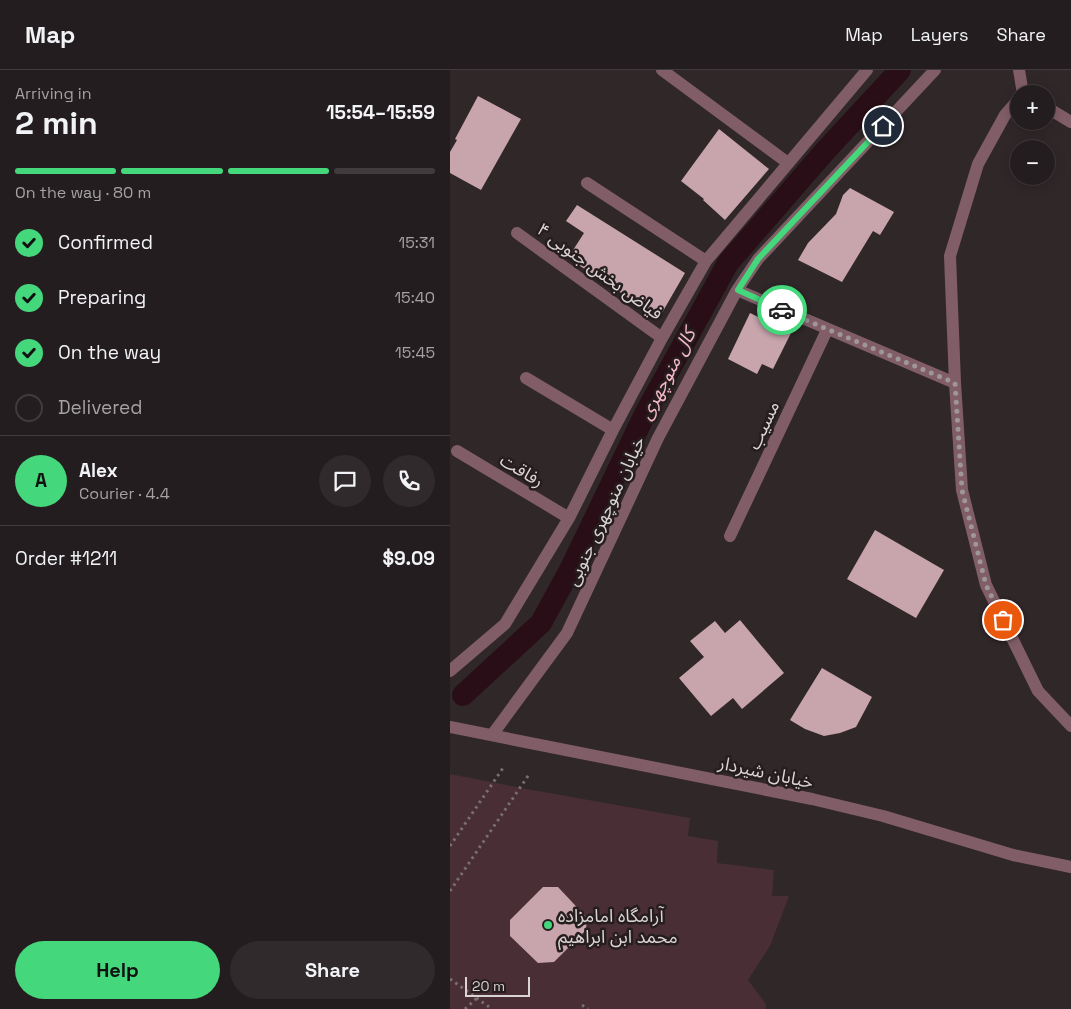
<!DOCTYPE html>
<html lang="en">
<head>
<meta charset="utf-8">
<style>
  :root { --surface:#241d1f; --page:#302a2c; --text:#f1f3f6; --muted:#a3a2a4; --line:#413b3d; --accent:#44d77b }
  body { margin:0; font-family:"Space Grotesk","Noto Sans Arabic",sans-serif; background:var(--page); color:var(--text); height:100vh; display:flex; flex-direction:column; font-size:19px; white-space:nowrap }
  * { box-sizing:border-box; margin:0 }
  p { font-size:16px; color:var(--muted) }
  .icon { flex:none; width:28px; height:28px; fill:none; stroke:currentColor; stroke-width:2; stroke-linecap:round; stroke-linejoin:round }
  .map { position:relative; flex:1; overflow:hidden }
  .drawer { display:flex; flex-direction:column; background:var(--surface); width:450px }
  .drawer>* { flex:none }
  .fabs { position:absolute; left:560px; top:15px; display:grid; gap:10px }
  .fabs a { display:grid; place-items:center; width:45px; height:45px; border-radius:50%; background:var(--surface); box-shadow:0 2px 12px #0003,0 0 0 1px var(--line); font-size:25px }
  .scale { position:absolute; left:15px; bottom:12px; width:65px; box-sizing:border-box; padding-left:5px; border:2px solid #dad4d5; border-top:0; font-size:14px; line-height:18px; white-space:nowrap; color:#dad4d5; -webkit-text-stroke:4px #261d1f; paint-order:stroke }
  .pin { position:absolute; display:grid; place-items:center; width:42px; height:42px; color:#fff; margin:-21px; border:2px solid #fff; border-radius:50%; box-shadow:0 1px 5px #0007 }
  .courier { position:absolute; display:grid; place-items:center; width:50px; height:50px; margin:-25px; border:4px solid #44d77b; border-radius:50%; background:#fff; color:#222; box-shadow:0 1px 6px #0007 }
  .overview em { font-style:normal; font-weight:700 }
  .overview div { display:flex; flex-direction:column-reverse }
  .overview { display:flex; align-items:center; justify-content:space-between; height:85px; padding:0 15px }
  h1 { font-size:32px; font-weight:700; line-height:38px }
  .bar { display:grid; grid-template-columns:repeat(4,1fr); gap:8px 5px; align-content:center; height:60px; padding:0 15px }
  .bar i { height:6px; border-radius:4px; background:var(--line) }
  .bar .selected { background:var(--accent) }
  .bar p { grid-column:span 4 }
  .line { display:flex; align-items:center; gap:12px; padding:0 15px; border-top:1px solid var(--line) }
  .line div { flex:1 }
  .round { display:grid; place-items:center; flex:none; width:52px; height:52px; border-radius:26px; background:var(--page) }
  ol { padding:0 15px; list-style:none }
  li { display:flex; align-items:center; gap:15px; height:55px }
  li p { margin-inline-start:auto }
  li .icon { padding:5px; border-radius:50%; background:var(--accent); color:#111; stroke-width:4 }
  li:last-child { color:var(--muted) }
  li i { width:28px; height:28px; border:2px solid var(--line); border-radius:50% }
  .cta { display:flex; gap:10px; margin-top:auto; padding:10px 15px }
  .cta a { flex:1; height:58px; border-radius:30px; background:var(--accent); color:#111; font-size:20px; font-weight:700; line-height:58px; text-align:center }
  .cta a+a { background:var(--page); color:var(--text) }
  header { display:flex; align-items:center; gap:30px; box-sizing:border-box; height:70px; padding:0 25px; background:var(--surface); border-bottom:1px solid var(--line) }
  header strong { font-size:24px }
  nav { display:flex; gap:28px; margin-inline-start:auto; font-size:18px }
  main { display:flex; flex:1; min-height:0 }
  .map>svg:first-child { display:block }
  .green { fill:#492e35 }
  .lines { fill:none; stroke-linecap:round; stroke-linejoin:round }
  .canal { stroke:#290e17; stroke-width:22 }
  .building { fill:#c8a4ad }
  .path { stroke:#776f70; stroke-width:3; stroke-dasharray:2.5 4; stroke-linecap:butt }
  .minor { stroke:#815e67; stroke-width:12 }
  .done { stroke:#9e9799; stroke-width:5; stroke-dasharray:0 9 }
  .route { stroke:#44d77b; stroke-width:6 }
  .poi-dot { fill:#44d77b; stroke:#261d1f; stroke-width:2 }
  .labels { text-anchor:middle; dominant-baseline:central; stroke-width:5; stroke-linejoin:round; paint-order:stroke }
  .street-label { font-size:18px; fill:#dad4d5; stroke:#261d1f }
  .poi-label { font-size:18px; fill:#dad4d5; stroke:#261d1f; text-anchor:start }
  .water-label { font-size:19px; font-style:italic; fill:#f6b8c8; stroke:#261d1f }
</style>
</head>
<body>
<header>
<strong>Map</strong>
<nav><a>Map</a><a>Layers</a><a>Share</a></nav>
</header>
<main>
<section class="drawer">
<div class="overview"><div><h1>2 min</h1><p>Arriving in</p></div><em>15:54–15:59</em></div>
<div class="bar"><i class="selected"></i><i class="selected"></i><i class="selected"></i><i></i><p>On the way · 80 m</p></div>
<ol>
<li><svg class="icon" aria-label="check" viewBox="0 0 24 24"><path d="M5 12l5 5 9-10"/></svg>Confirmed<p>15:31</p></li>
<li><svg class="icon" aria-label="check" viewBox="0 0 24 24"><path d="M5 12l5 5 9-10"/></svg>Preparing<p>15:40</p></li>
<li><svg class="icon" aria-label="check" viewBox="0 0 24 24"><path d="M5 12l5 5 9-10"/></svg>On the way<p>15:45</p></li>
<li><i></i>Delivered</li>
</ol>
<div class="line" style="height:90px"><b class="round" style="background:var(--accent);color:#111">A</b><div><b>Alex</b><p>Courier · 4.4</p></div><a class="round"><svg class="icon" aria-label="chat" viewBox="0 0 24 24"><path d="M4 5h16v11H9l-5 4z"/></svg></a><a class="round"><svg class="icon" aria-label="phone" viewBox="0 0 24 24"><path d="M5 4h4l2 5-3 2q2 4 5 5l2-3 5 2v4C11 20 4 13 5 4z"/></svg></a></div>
<div class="line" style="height:65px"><div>Order #1211</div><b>$9.09</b></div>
<div class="cta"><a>Help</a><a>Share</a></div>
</section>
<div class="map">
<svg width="621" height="939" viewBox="0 0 621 939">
  <rect width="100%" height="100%" fill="#302729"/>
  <!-- green -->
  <path class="green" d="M0 704 71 718 240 748 238 766 268 771 267 793 324 800 322 826H339L320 876 298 910 316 934 315 939H0Z"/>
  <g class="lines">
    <!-- canal -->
    <path class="canal" d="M13 625 91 553 121 498 195 344 278 193 376 80 450 0"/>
  </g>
  <!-- building -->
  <path class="building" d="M28 26 71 49 31 120 0 103V82L7 70 5 69Z
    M269 59 319 99 275 150 253 130 254 129 231 111Z
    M400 118 444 142 430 165 423 161 392 212 348 190 358 173 386 144 393 125Z
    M127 135 235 203 209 248 118 188 134 163 116 151Z
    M300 243 341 263 323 299 312 294 307 304 278 289Z
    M425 460 494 500 466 548 397 509Z
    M290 550 334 603 292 639 283 628 261 646 229 608 254 587 240 571 265 551 275 563Z
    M372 598 422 627 406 657 390 663 374 666 355 659 340 650Z
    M93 817H108L137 848 136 860 104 892 88 893 60 866V850Z"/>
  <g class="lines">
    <!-- path -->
    <path class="path" d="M0 776 53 698
      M0 821 80 703
      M0 909 42 939
      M132 935 138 939
      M15 939 27 928"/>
    <!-- minor -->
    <path class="minor" d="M212 0 338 93
      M569 0 573 24
      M569 29 555 45 528 94 500 186 505 313 512 420 536 515 588 621 621 656
      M596 37 621 52
      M137 113 256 191
      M67 163 212 268
      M287 220 505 313
      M76 308 163 360
      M7 381 119 448
      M280 466 377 260
      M0 601 55 554 119 448 163 360 212 268 256 191 417 0
      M0 657 362 729 433 746 563 785 621 797
      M42 665 117 563 208 368 287 220 308 189 485 0"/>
  </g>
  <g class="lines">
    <!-- done -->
    <path class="done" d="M332 240 505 313 512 420 536 515 553 550"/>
    <!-- route -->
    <path class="route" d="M332 240 288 220 308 189 433 56"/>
  </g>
  <!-- markers -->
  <circle class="poi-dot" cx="98" cy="855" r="5"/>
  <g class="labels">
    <!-- street labels -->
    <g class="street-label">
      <text transform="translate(150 201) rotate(36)">فیاض بخش جنوبی ۴</text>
      <text transform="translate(313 355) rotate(-65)">مسیب</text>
      <text transform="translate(72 400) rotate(31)">رفاقت</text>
      <text transform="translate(155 441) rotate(-65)">خیابان منوچهری جنوبی</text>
      <text transform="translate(316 702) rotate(12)">خیابان شیردار</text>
    </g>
    <!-- poi labels -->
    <g class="poi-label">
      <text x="108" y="845">آرامگاه امامزاده<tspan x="108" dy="21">محمد ابن ابراهیم</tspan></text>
    </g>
    <!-- water labels -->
    <g class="water-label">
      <text transform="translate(217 304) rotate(-62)">کال منوچهری</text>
    </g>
  </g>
</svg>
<div class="fabs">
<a>+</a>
<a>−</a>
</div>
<div class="scale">20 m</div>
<div class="pin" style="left:553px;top:550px;background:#ea580c"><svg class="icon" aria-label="bag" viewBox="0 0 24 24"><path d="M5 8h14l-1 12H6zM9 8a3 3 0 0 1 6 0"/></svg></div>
<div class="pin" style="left:433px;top:56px;background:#1f2937"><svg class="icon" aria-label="home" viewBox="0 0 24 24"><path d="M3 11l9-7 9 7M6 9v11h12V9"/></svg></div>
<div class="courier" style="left:332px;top:240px"><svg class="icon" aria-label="car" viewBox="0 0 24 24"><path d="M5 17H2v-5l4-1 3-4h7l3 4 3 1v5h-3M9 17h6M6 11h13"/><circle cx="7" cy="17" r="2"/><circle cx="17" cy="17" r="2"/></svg></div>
</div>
</main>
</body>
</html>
